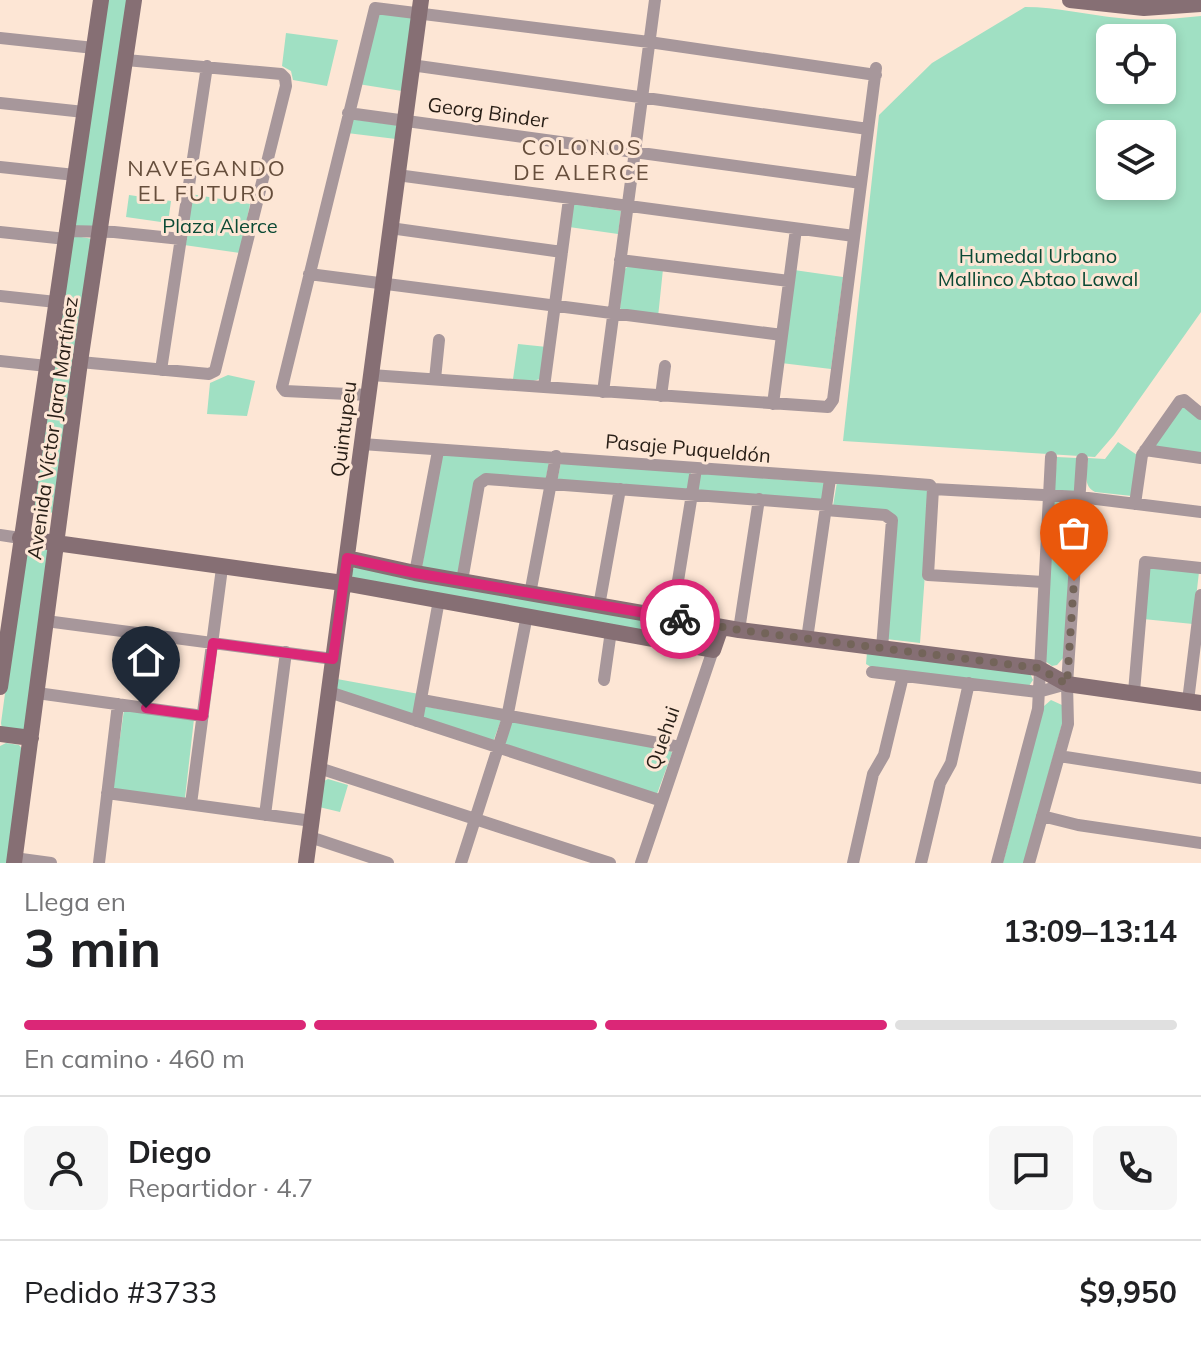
<!DOCTYPE html>
<html lang="es">
<head>
<meta charset="utf-8">
<style>
  :root { --surface:#fff; --page:#f6f6f6; --text:#202124; --muted:#757577; --line:#e0e0e0; --accent:#db2777 }
  body { margin:0; font-family:Mulish,sans-serif; background:var(--page); color:var(--text); height:100vh; display:flex; flex-direction:column; font-size:30px; white-space:nowrap }
  * { box-sizing:border-box; margin:0 }
  p { font-size:26px; color:var(--muted) }
  .icon { flex:none; width:44px; height:44px; fill:none; stroke:currentColor; stroke-width:2; stroke-linecap:round; stroke-linejoin:round }
  .map { position:relative; height:863px; overflow:hidden }
  .sheet { display:flex; flex-direction:column; background:var(--surface); flex:1 }
  .sheet>* { flex:none }
  .tools { position:absolute; left:1096px; top:24px; display:grid; gap:16px }
  .tools a { display:grid; place-items:center; width:80px; height:80px; border-radius:12px; background:var(--surface); box-shadow:0 4px 12px #0003; font-size:40px }
  .pin { position:absolute; display:grid; place-items:center; width:68px; height:68px; color:#fff; margin:-82px -34px; border-radius:50% 50% 50% 0; rotate:-45deg; box-shadow:0 0 8px #0007 }
  .pin .icon { rotate:45deg }
  .courier { position:absolute; display:grid; place-items:center; width:80px; height:80px; margin:-40px; border:6px solid #db2777; border-radius:50%; background:#fff; color:#222; box-shadow:0 2px 10px #0007 }
  .overview em { font-style:normal; font-weight:700 }
  .overview div { display:flex; flex-direction:column-reverse }
  .overview { display:flex; align-items:center; justify-content:space-between; height:136px; padding:0 24px }
  h1 { font-size:52px; font-weight:700; line-height:60px }
  .bar { display:grid; grid-template-columns:repeat(4,1fr); gap:12px 8px; align-content:center; height:96px; padding:0 24px }
  .bar i { height:10px; border-radius:6px; background:var(--line) }
  .bar .selected { background:var(--accent) }
  .bar p { grid-column:span 4 }
  .line { display:flex; align-items:center; gap:20px; padding:0 24px; border-top:2px solid var(--line) }
  .line div { flex:1 }
  .round { display:grid; place-items:center; flex:none; width:84px; height:84px; border-radius:12px; background:var(--page) }
  .map>svg:first-child { display:block }
  .green { fill:#a0e0c3; fill-rule:evenodd }
  .lines { fill:none; stroke-linecap:round; stroke-linejoin:round }
  .street { stroke:#a7979b; stroke-width:12 }
  .secondary { stroke:#866f74; stroke-width:16 }
  .done { stroke:#736459; stroke-width:8; stroke-dasharray:0 14.4 }
  .route { stroke:#db2777; stroke-width:10 }
  .labels { text-anchor:middle; dominant-baseline:central; stroke-width:6; stroke-linejoin:round; paint-order:stroke }
  .street-label { font-size:20px; fill:#281e16; stroke:#fde6d5 }
  .park-label { font-size:20px; fill:#0b4a35; stroke:#fde6d5 }
  .neighbourhood-label { font-size:22px; letter-spacing:2px; fill:#664e3c; stroke:#fde6d5 }
</style>
</head>
<body>
<div class="map">
<svg width="1201" height="863" viewBox="0 0 1201 863">
  <rect width="100%" height="100%" fill="#fde6d5"/>
  <!-- green -->
  <path class="green" d="M107 0H128L94 227H74Z
    M1025 7C1057 7 1088 15 1119 18 1147 21 1174 19 1201 16V312L1114 435 1095 457 843 441 879 115 932 63ZM1110 38H1162V90H1110ZM1110 134H1162V186H1110Z
    M375 12 412 14 402 91 358 84Z
    M286 33 338 40 327 86 293 80 291 71 282 66Z
    M351 119 396 125V139L347 133Z
    M191 194 250 204 240 253 184 245Z
    M129 195 171 201 168 223 126 217Z
    M574 204 621 211 618 234 569 227Z
    M75 236 93 239 54 513 31 509 72 238Z
    M628 266 663 269 658 317 623 312 620 308 624 270Z
    M794 270 843 277 831 369 781 363Z
    M518 344 547 347 540 379 533 381 513 379Z
    M228 375 255 381 247 416 207 414 210 383Z
    M1183 406 1201 418V455L1153 447Z
    M1118 442 1137 455 1132 496 1095 492C1082 486 1087 470 1088 458L1105 459Z
    M441 453 549 462 546 478 487 476 459 574 422 567Z
    M1057 457 1077 458 1075 492 1054 491Z
    M561 462 691 471V490L557 482Z
    M700 473 825 483 823 499 820 502 697 491Z
    M837 482 931 490 920 643 886 639 896 521 833 506Z
    M1054 502 1074 504 1064 657 1057 665 1052 666 1045 661Z
    M25 546 50 548 24 732 2 729 1 723Z
    M356 567 710 632 711 634 708 642 353 579 351 570Z
    M1147 567 1199 572 1193 624 1143 619Z
    M867 652 1030 673 1033 680 1029 686 871 667 866 664Z
    M337 679 419 694 414 715 337 692Z
    M1051 700 1062 705V724L1024 863H1003L1044 706Z
    M423 706 501 720 493 742 423 722Z
    M124 710 194 719 185 798 116 790 113 787Z
    M512 721 670 749 672 753 657 794 505 744Z
    M6 743 19 745 23 750 8 863H0V746Z
    M328 779 348 785 340 812 319 807 324 781Z"/>
  <g class="lines">
    <!-- street -->
    <path class="street" d="M0 38 94 48
      M411 65 868 129
      M0 103 84 112
      M348 113 861 183
      M0 167 75 175
      M397 175 854 236
      M390 228 562 252
      M67 231 114 232 181 239
      M0 232 66 239
      M620 260 789 281
      M309 274 782 335
      M0 296 56 302
      M0 361 47 366
      M80 362 209 374 215 371 286 86 285 78 281 74 126 60
      M161 370 207 66
      M371 375 828 407 833 400 876 68
      M435 379 439 340
      M544 387 569 199
      M603 392 655 0
      M368 395 285 391 282 387 375 8 649 42 876 75
      M661 396 665 366
      M773 404 796 229
      M362 444 880 481 930 485 933 489 1080 497 1201 512
      M1145 450 1201 458
      M933 489 928 575 1043 582
      M1135 504 1142 455 1180 401 1184 400 1201 414
      M826 510 885 515 892 520 882 648
      M0 535 20 538
      M415 573 438 451
      M462 581 479 484 486 479 826 505
      M530 594 556 456
      M599 606 620 489
      M672 618 696 469
      M46 621 333 659
      M739 630 759 499
      M807 639 830 479
      M872 672 1038 692 1067 684
      M604 680 611 631
      M329 692 662 801
      M1134 692 1145 562 1201 568
      M37 693 203 716
      M422 700 680 747
      M1188 701 1201 595
      M417 721 439 600
      M1059 756 1201 778
      M319 768 610 863
      M107 793 312 821
      M191 804 222 568
      M265 815 286 652
      M1042 816 1078 825 1201 843
      M310 837 388 863
      M14 858 51 863
      M99 863 118 704
      M461 863 506 723 527 615
      M641 863 713 650
      M853 863 873 774 884 755 903 676
      M921 863 940 783 951 763 969 683
      M997 863 1038 709 1051 457
      M1029 863 1068 724 1067 684 1082 459"/>
    <!-- secondary -->
    <path class="secondary" d="M1070 0 1144 8 1201 4
      M20 538 343 583 713 650 721 627
      M347 558 415 573 739 630 1038 668 1067 684 1201 703
      M0 687 101 0
      M0 734 31 738
      M14 863 80 362 134 0
      M306 863 421 0"/>
  </g>
  <g class="lines">
    <!-- done -->
    <path class="done" d="M680 619 739 630 1038 668 1067 684 1074 581"/>
    <!-- route -->
    <path class="route" d="M146 708 203 716 213 643 333 659 347 558 415 573 680 619"/>
  </g>
  <g class="labels">
    <!-- street labels -->
    <g class="street-label">
      <text transform="translate(488 112) rotate(8)">Georg Binder</text>
      <text transform="translate(52 428) rotate(-82)">Avenida Víctor Jara Martínez</text>
      <text transform="translate(343 429) rotate(-83)">Quintupeu</text>
      <text transform="translate(688 448) rotate(5)">Pasaje Puqueldón</text>
      <text transform="translate(662 738) rotate(-71)">Quehui</text>
    </g>
    <!-- park labels -->
    <g class="park-label">
      <text x="220" y="225">Plaza Alerce</text>
      <text x="1038" y="255">Humedal Urbano<tspan x="1038" dy="23">Mallinco Abtao Lawal</tspan></text>
    </g>
    <!-- neighbourhood labels -->
    <g class="neighbourhood-label">
      <text x="582" y="147">COLONOS<tspan x="582" dy="25">DE ALERCE</tspan></text>
      <text x="207" y="168">NAVEGANDO<tspan x="207" dy="25">EL FUTURO</tspan></text>
    </g>
  </g>
</svg>
<div class="tools">
<a><svg class="icon" aria-label="locate" viewBox="0 0 24 24"><circle cx="12" cy="12" r="6"/><path d="M12 2v4M12 18v4M2 12h4M18 12h4"/></svg></a>
<a><svg class="icon" aria-label="layers" viewBox="0 0 24 24"><path d="M12 4l9 5-9 5-9-5zM3 14l9 5 9-5"/></svg></a>
</div>
<div class="pin" style="left:1074px;top:581px;background:#ea580c"><svg class="icon" aria-label="bag" viewBox="0 0 24 24"><path d="M5 8h14l-1 12H6zM9 8a3 3 0 0 1 6 0"/></svg></div>
<div class="pin" style="left:146px;top:708px;background:#1f2937"><svg class="icon" aria-label="home" viewBox="0 0 24 24"><path d="M3 11l9-7 9 7M6 9v11h12V9"/></svg></div>
<div class="courier" style="left:680px;top:619px"><svg class="icon" aria-label="bike" viewBox="0 0 24 24"><circle cx="6" cy="16" r="4"/><circle cx="18" cy="16" r="4"/><path d="M6 16l4-8h5l3 8M10 8l3 8H6M13 5h3"/></svg></div>
</div>
<section class="sheet">
<div class="overview"><div><h1>3 min</h1><p>Llega en</p></div><em>13:09–13:14</em></div>
<div class="bar"><i class="selected"></i><i class="selected"></i><i class="selected"></i><i></i><p>En camino · 460 m</p></div>
<div class="line" style="height:144px"><a class="round"><svg class="icon" aria-label="person" viewBox="0 0 24 24"><circle cx="12" cy="8" r="4"/><path d="M4 21q1-7 8-7t8 7"/></svg></a><div><b>Diego</b><p>Repartidor · 4.7</p></div><a class="round"><svg class="icon" aria-label="chat" viewBox="0 0 24 24"><path d="M4 5h16v11H9l-5 4z"/></svg></a><a class="round"><svg class="icon" aria-label="phone" viewBox="0 0 24 24"><path d="M5 4h4l2 5-3 2q2 4 5 5l2-3 5 2v4C11 20 4 13 5 4z"/></svg></a></div>
<div class="line" style="height:104px"><div>Pedido #3733</div><b>$9,950</b></div>
</section>
</body>
</html>
